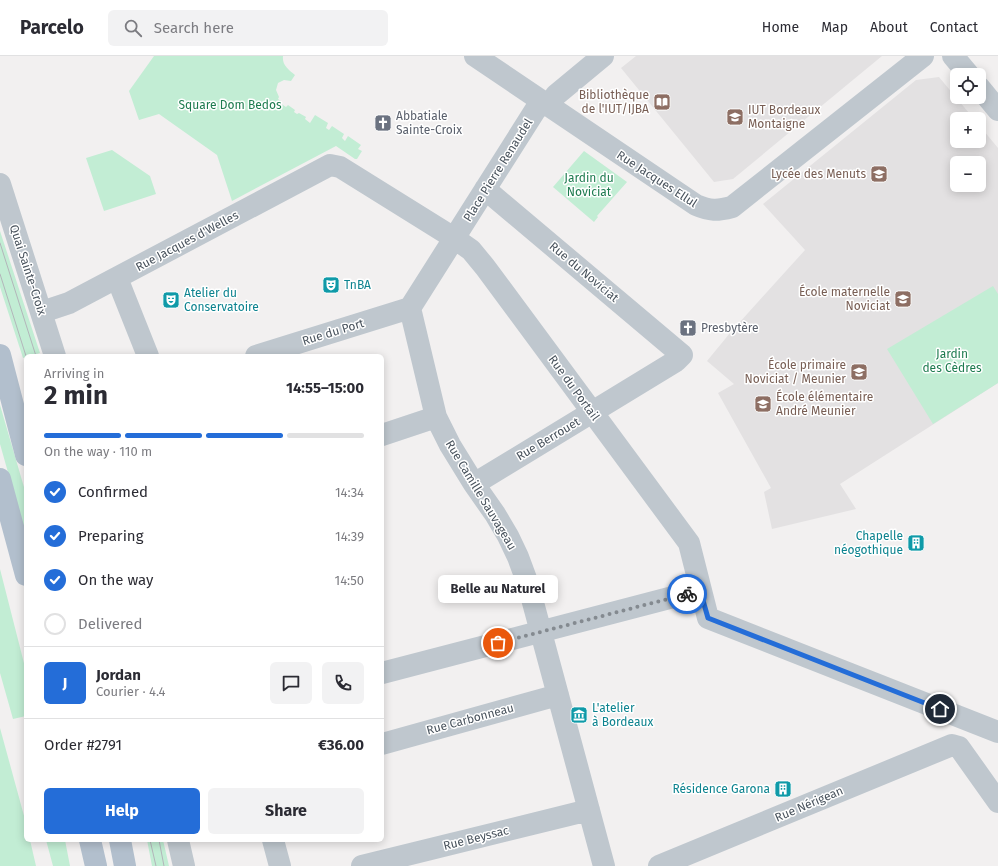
<!DOCTYPE html>
<html lang="en">
<head>
<meta charset="utf-8">
<style>
  :root { --surface:#fff; --page:#f2f2f3; --text:#2b2b33; --muted:#7c7c81; --line:#e1e1e2; --accent:#246dd8 }
  body { margin:0; font-family:"Fira Sans",sans-serif; background:var(--page); color:var(--text); height:100vh; display:flex; flex-direction:column; font-size:15px; white-space:nowrap }
  * { box-sizing:border-box; margin:0 }
  p { font-size:13px; color:var(--muted) }
  .icon { flex:none; width:22px; height:22px; fill:none; stroke:currentColor; stroke-width:2; stroke-linecap:round; stroke-linejoin:round }
  .map { position:relative; flex:1; overflow:hidden }
  .drawer { position:absolute; left:24px; top:298px; width:360px; height:488px; display:flex; flex-direction:column; background:var(--surface); border-radius:6px; box-shadow:0 2px 10px #0003 }
  .drawer>* { flex:none }
  .fabs { position:absolute; left:950px; top:12px; display:grid; gap:8px }
  .fabs a { display:grid; place-items:center; width:36px; height:36px; border-radius:6px; background:var(--surface); box-shadow:0 2px 10px #0003; font-size:20px }
  .pin { position:absolute; display:grid; place-items:center; width:34px; height:34px; color:#fff; margin:-17px; border:2px solid #fff; border-radius:50%; box-shadow:0 1px 4px #0007 }
  .courier { position:absolute; display:grid; place-items:center; width:40px; height:40px; margin:-20px; border:3px solid #246dd8; border-radius:50%; background:#fff; color:#222; box-shadow:0 1px 5px #0007 }
  .bubble { position:absolute; height:28px; border-radius:6px; background:var(--surface); box-shadow:0 2px 10px #0003; font-size:13px; font-weight:700; line-height:28px; text-align:center }
  .headline em { font-style:normal; font-weight:700 }
  .headline div { display:flex; flex-direction:column-reverse }
  .headline { display:flex; align-items:center; justify-content:space-between; height:68px; padding:0 20px }
  h1 { font-size:26px; font-weight:700; line-height:30px }
  .bar { display:grid; grid-template-columns:repeat(4,1fr); gap:6px 4px; align-content:center; height:48px; padding:0 20px }
  .bar i { height:5px; border-radius:3px; background:var(--line) }
  .bar .on { background:var(--accent) }
  .bar p { grid-column:span 4 }
  .line { display:flex; align-items:center; gap:10px; padding:0 20px; border-top:1px solid var(--line) }
  .line div { flex:1 }
  .round { display:grid; place-items:center; flex:none; width:42px; height:42px; border-radius:6px; background:var(--page) }
  ol { padding:0 20px; list-style:none }
  li { display:flex; align-items:center; gap:12px; height:44px }
  li p { margin-inline-start:auto }
  li .icon { padding:4px; border-radius:50%; background:var(--accent); color:#fff; stroke-width:4 }
  li:last-child { color:var(--muted) }
  li i { width:22px; height:22px; border:2px solid var(--line); border-radius:50% }
  .button { display:flex; gap:8px; margin-top:auto; padding:8px 20px }
  .button a { flex:1; height:46px; border-radius:6px; background:var(--accent); color:#fff; font-size:16px; font-weight:700; line-height:46px; text-align:center }
  .button a+a { background:var(--page); color:var(--text) }
  header { display:flex; align-items:center; gap:24px; box-sizing:border-box; height:56px; padding:0 20px; background:var(--surface); border-bottom:1px solid var(--line) }
  header strong { font-size:19px }
  nav { display:flex; gap:22px; margin-inline-start:auto; font-size:14px }
  .search { width:280px; height:36px; background:var(--page); display:flex; align-items:center; gap:10px; box-sizing:border-box; padding:0 14px; border-radius:6px; color:var(--muted); font-size:15px }
  .map>svg:first-child { display:block }
  .education { fill:#e3e1e2; fill-rule:evenodd }
  .green { fill:#c2edd4 }
  .lines { fill:none; stroke-linecap:round; stroke-linejoin:round }
  .minor { stroke:#bfc7ce; stroke-width:22 }
  .major { stroke:#b2bfcd; stroke-width:22 }
  .tram { stroke:#b3b5ba; stroke-width:1 }
  .done { stroke:#848a90; stroke-width:4; stroke-dasharray:0 7.2 }
  .route { stroke:#246dd8; stroke-width:5 }
  .labels { text-anchor:middle; dominant-baseline:central; stroke-width:3; stroke-linejoin:round; paint-order:stroke }
  .education-label { font-size:12px; fill:#785e54; stroke:#fff; text-anchor:end }
  .park-label { font-size:12px; fill:#1d7b4f; stroke:#fff }
  .worship-label { font-size:12px; fill:#5b616d; stroke:#fff; text-anchor:start }
  .street-label { font-size:12px; fill:#49535d; stroke:#fff }
  .culture-label { font-size:12px; fill:#0d838f; stroke:#fff; text-anchor:start }
</style>
</head>
<body>
<header>
<strong>Parcelo</strong>
<div class="search"><svg class="icon" aria-label="search" viewBox="0 0 24 24"><circle cx="10" cy="10" r="6"/><path d="M15 15l6 6"/></svg>Search here</div>
<nav><a>Home</a><a>Map</a><a>About</a><a>Contact</a></nav>
</header>
<div class="map">
<svg width="998" height="810" viewBox="0 0 998 810">
  <rect width="100%" height="100%" fill="#f2f0f0"/>
  <!-- education -->
  <path class="education" d="M636 0H882L733 123 714 126 621 12Z
    M939 21 974 63H957V85H979V69L998 92V327L840 428 856 453 772 473 764 436 771 432 718 337 734 328 707 305 730 277 805 194 763 148 916 24ZM957 107H979V129H957Z"/>
  <!-- green -->
  <path class="green" d="M154 0H283C282 9 288 13 295 19L291 25 284 24 278 27 276 34 279 41 278 43 281 45 280 47 286 51 288 49 295 54 294 56 297 58 299 57 306 61 305 63 310 67 315 59 328 67 326 72 329 74 332 70 344 78 342 82 345 85 348 80 361 89 358 93 362 95 357 103H355L336 90 232 145 217 99 159 58 139 64 129 35Z
    M112 94 150 120 156 138 104 155 86 102Z
    M584 95 627 126 597 160 598 161 594 166 553 131Z
    M0 175 40 297 23 302 0 231Z
    M993 230 998 238V327L933 368 887 293Z
    M0 349 26 438V480L0 388Z
    M0 513 26 615V660L13 663 0 617Z
    M0 672 26 767V784H30L36 810H0Z
    M46 784H65L70 810H53Z
    M147 784H163L169 810H152Z"/>
  <g class="lines">
    <!-- minor -->
    <path class="minor" d="M475 0 696 149C710 155 717 155 732 151L923 0
      M953 0 969 19
      M979 31 998 54
      M548 50 556 39 603 0
      M0 128 55 300
      M117 222 148 300
      M410 252 436 361 450 389 474 428 495 458 508 480 518 501 528 528 604 810
      M410 252 541 45
      M42 256 69 247 330 109 340 111 454 182 471 194 485 211 689 487 708 562 998 676
      M256 300 410 252
      M382 379 436 361
      M474 428 676 305 682 299 485 133
      M382 617 700 534
      M382 688 558 639
      M959 691 998 746
      M178 784 184 810
      M273 784 280 810
      M362 810 589 754
      M659 810 952 689 959 691"/>
    <!-- major -->
    <path class="major" d="M0 299 26 399
      M0 423 26 519
      M90 784 96 810
      M120 784 125 810"/>
    <!-- tram -->
    <path class="tram" d="M0 187 36 300
      M0 218 26 300
      M150 784 156 810
      M159 784 164 810"/>
  </g>
  <g class="lines">
    <!-- done -->
    <path class="done" d="M498 587 687 538"/>
    <!-- route -->
    <path class="route" d="M687 538 700 534 708 562 940 653"/>
  </g>
  <!-- icons -->
  <defs>
    <g id="library-square" transform="scale(0.9)"><rect x="-9" y="-9" width="18" height="18" rx="4" fill="#8d6e63" stroke="#fff"/><path d="M-6-4Q-3-5.5-.7-3.5V5Q-3 3-6 4ZM6-4Q3-5.5 .7-3.5V5Q3 3 6 4Z" fill="#fff"/></g>
    <g id="university-square" transform="scale(0.9)"><rect x="-9" y="-9" width="18" height="18" rx="4" fill="#8d6e63" stroke="#fff"/><path d="M0-5L7-2L0 1L-7-2ZM-4 1L0 2.5L4 1V4Q0 6-4 4Z" fill="#fff"/></g>
    <g id="church-square" transform="scale(0.9)"><rect x="-9" y="-9" width="18" height="18" rx="4" fill="#6b7280" stroke="#fff"/><path d="M-1.2-6h2.4v3.5h3.3v2.4h-3.3V6h-2.4V-.1h-3.3v-2.4h3.3Z" fill="#fff"/></g>
    <g id="school-square" transform="scale(0.9)"><rect x="-9" y="-9" width="18" height="18" rx="4" fill="#8d6e63" stroke="#fff"/><path d="M0-5L7-2L0 1L-7-2ZM-4 1L0 2.5L4 1V4Q0 6-4 4Z" fill="#fff"/></g>
    <g id="theatre-square" transform="scale(0.9)"><rect x="-9" y="-9" width="18" height="18" rx="4" fill="#0f9aa8" stroke="#fff"/><path d="M-5-5.5Q0-4 5-5.5V0Q5 5 0 6Q-5 5-5 0ZM-3.3-2.5H-1v1.5H-3.3ZM1-2.5H3.3v1.5H1ZM-2.8 1Q0 5.5 2.8 1Z" fill="#fff"/></g>
    <g id="building-square" transform="scale(0.9)"><rect x="-9" y="-9" width="18" height="18" rx="4" fill="#0f9aa8" stroke="#fff"/><path d="M-4-6H4V6H1V3H-1V6H-4ZM-2.5-4.3h1.7v1.8h-1.7ZM.8-4.3h1.7v1.8H.8ZM-2.5-1h1.7V.8h-1.7ZM.8-1h1.7V.8H.8Z" fill="#fff"/></g>
    <g id="museum-square" transform="scale(0.9)"><rect x="-9" y="-9" width="18" height="18" rx="4" fill="#0f9aa8" stroke="#fff"/><path d="M0-6L6-3V-2H-6V-3ZM-5-1h2V3h-2ZM-1-1h2V3h-2ZM3-1h2V3H3ZM-6 4H6V6H-6Z" fill="#fff"/></g>
  </defs>
  <g fill-rule="evenodd">
    <use href="#library-square" x="662" y="46"/>
    <use href="#university-square" x="735" y="61"/>
    <use href="#church-square" x="383" y="67"/>
    <use href="#school-square" x="879" y="118"/>
    <use href="#theatre-square" x="331" y="229"/>
    <use href="#school-square" x="903" y="243"/>
    <use href="#theatre-square" x="171" y="244"/>
    <use href="#church-square" x="688" y="272"/>
    <use href="#school-square" x="859" y="316"/>
    <use href="#school-square" x="763" y="348"/>
    <use href="#building-square" x="916" y="487"/>
    <use href="#museum-square" x="579" y="659"/>
    <use href="#building-square" x="783" y="733"/>
  </g>
  <g class="labels">
    <!-- education labels -->
    <g class="education-label">
      <text x="649" y="39">Bibliothèque<tspan x="649" dy="14">de l'IUT/IJBA</tspan></text>
      <text x="748" y="54" text-anchor="start">IUT Bordeaux<tspan x="748" dy="14">Montaigne</tspan></text>
      <text x="866" y="118">Lycée des Menuts</text>
      <text x="890" y="236">École maternelle<tspan x="890" dy="14">Noviciat</tspan></text>
      <text x="846" y="309">École primaire<tspan x="846" dy="14">Noviciat / Meunier</tspan></text>
      <text x="776" y="341" text-anchor="start">École élémentaire<tspan x="776" dy="14">André Meunier</tspan></text>
    </g>
    <!-- park labels -->
    <g class="park-label">
      <text x="230" y="49">Square Dom Bedos</text>
      <text x="589" y="122">Jardin du<tspan x="589" dy="14">Noviciat</tspan></text>
      <text x="952" y="298">Jardin<tspan x="952" dy="14">des Cèdres</tspan></text>
    </g>
    <!-- worship labels -->
    <g class="worship-label">
      <text x="396" y="60">Abbatiale<tspan x="396" dy="14">Sainte-Croix</tspan></text>
      <text x="701" y="272">Presbytère</text>
    </g>
    <!-- street labels -->
    <g class="street-label">
      <text transform="translate(498 114) rotate(-58)">Place Pierre Renaudel</text>
      <text transform="translate(657 123) rotate(33)">Rue Jacques Ellul</text>
      <text transform="translate(187 185) rotate(-28)">Rue Jacques d'Welles</text>
      <text transform="translate(28 214) rotate(72)">Quai Sainte-Croix</text>
      <text transform="translate(584 216) rotate(40)">Rue du Noviciat</text>
      <text transform="translate(333 276) rotate(-17)">Rue du Port</text>
      <text transform="translate(574 332) rotate(54)">Rue du Portail</text>
      <text transform="translate(548 383) rotate(-31)">Rue Berrouet</text>
      <text transform="translate(481 439) rotate(59)">Rue Camille Sauvageau</text>
      <text transform="translate(470 663) rotate(-15)">Rue Carbonneau</text>
      <text transform="translate(809 748) rotate(-23)">Rue Nérigean</text>
      <text transform="translate(476 782) rotate(-14)">Rue Beyssac</text>
    </g>
    <!-- culture labels -->
    <g class="culture-label">
      <text x="344" y="229">TnBA</text>
      <text x="184" y="237">Atelier du<tspan x="184" dy="14">Conservatoire</tspan></text>
      <text x="903" y="480" text-anchor="end">Chapelle<tspan x="903" dy="14">néogothique</tspan></text>
      <text x="592" y="652">L'atelier<tspan x="592" dy="14">à Bordeaux</tspan></text>
      <text x="770" y="733" text-anchor="end">Résidence Garona</text>
    </g>
  </g>
</svg>
<div class="fabs">
<a><svg class="icon" aria-label="locate" viewBox="0 0 24 24"><circle cx="12" cy="12" r="6"/><path d="M12 2v4M12 18v4M2 12h4M18 12h4"/></svg></a>
<a>+</a>
<a>−</a>
</div>
<div class="pin" style="left:498px;top:587px;background:#ea580c"><svg class="icon" aria-label="bag" viewBox="0 0 24 24"><path d="M5 8h14l-1 12H6zM9 8a3 3 0 0 1 6 0"/></svg></div>
<div class="pin" style="left:940px;top:653px;background:#1f2937"><svg class="icon" aria-label="home" viewBox="0 0 24 24"><path d="M3 11l9-7 9 7M6 9v11h12V9"/></svg></div>
<div class="courier" style="left:687px;top:538px"><svg class="icon" aria-label="bike" viewBox="0 0 24 24"><circle cx="6" cy="16" r="4"/><circle cx="18" cy="16" r="4"/><path d="M6 16l4-8h5l3 8M10 8l3 8H6M13 5h3"/></svg></div>
<div class="bubble" style="left:438px;top:519px;width:120px">Belle au Naturel</div>
<section class="drawer">
<div class="headline"><div><h1>2 min</h1><p>Arriving in</p></div><em>14:55–15:00</em></div>
<div class="bar"><i class="on"></i><i class="on"></i><i class="on"></i><i></i><p>On the way · 110 m</p></div>
<ol>
<li><svg class="icon" aria-label="check" viewBox="0 0 24 24"><path d="M5 12l5 5 9-10"/></svg>Confirmed<p>14:34</p></li>
<li><svg class="icon" aria-label="check" viewBox="0 0 24 24"><path d="M5 12l5 5 9-10"/></svg>Preparing<p>14:39</p></li>
<li><svg class="icon" aria-label="check" viewBox="0 0 24 24"><path d="M5 12l5 5 9-10"/></svg>On the way<p>14:50</p></li>
<li><i></i>Delivered</li>
</ol>
<div class="line" style="height:72px"><b class="round" style="background:var(--accent);color:#fff">J</b><div><b>Jordan</b><p>Courier · 4.4</p></div><a class="round"><svg class="icon" aria-label="chat" viewBox="0 0 24 24"><path d="M4 5h16v11H9l-5 4z"/></svg></a><a class="round"><svg class="icon" aria-label="phone" viewBox="0 0 24 24"><path d="M5 4h4l2 5-3 2q2 4 5 5l2-3 5 2v4C11 20 4 13 5 4z"/></svg></a></div>
<div class="line" style="height:52px"><div>Order #2791</div><b>€36.00</b></div>
<div class="button"><a>Help</a><a>Share</a></div>
</section>
</div>
</body>
</html>
